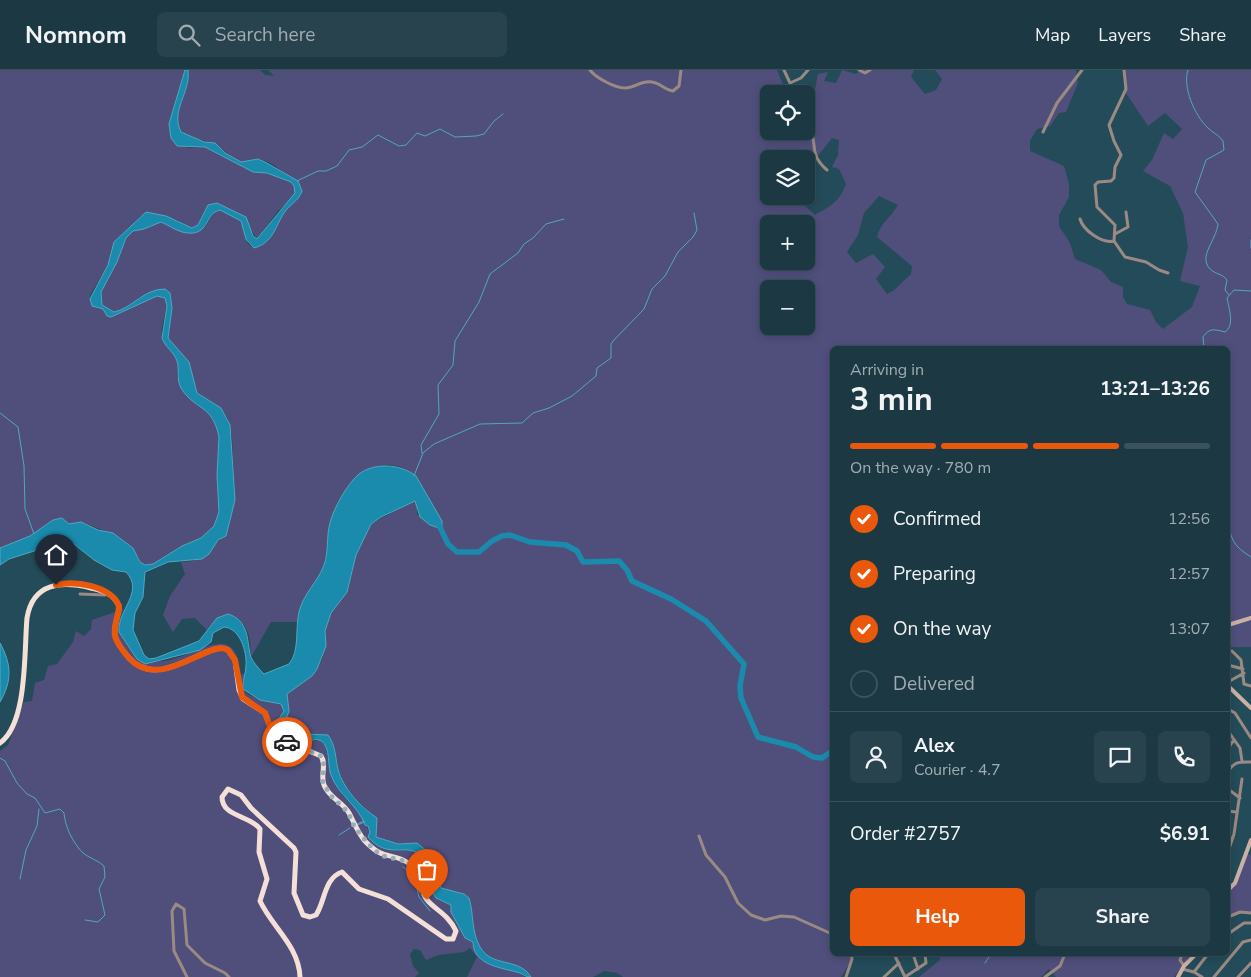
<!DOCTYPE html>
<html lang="en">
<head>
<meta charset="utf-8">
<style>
  :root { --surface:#1b3843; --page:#28434e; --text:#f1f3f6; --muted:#a0acb2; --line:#39525c; --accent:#ea580c }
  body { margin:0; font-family:"Nunito Sans",sans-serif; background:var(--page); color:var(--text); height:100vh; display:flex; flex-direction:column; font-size:19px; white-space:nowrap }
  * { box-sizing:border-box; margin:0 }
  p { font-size:16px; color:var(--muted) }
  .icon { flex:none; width:28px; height:28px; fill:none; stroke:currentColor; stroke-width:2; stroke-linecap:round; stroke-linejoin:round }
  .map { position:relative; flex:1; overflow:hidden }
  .side { position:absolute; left:830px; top:276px; width:400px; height:610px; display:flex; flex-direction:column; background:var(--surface); border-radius:8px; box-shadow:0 2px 8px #0003,0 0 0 1px var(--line) }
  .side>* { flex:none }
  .fabs { position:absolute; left:760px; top:15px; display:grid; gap:10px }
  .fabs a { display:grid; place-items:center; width:55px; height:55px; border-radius:8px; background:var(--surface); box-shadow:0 2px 8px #0003,0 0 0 1px var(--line); font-size:25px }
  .pin { position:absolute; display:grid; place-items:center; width:42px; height:42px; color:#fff; margin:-51px -21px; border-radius:50% 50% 50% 0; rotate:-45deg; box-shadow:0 0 5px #0007 }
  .pin .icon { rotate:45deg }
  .courier { position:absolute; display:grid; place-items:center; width:50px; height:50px; margin:-25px; border:4px solid #ea580c; border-radius:50%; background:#fff; color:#222; box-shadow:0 1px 6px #0007 }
  .head em { font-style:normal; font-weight:700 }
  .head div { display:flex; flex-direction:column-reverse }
  .head { display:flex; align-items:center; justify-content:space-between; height:85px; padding:0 20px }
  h1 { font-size:32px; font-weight:700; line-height:38px }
  .bar { display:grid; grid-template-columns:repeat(4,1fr); gap:8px 5px; align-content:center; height:60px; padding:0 20px }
  .bar i { height:6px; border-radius:4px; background:var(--line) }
  .bar .active { background:var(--accent) }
  .bar p { grid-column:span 4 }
  .line { display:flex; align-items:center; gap:12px; padding:0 20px; border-top:1px solid var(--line) }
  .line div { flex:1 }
  .round { display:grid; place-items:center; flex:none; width:52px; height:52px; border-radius:8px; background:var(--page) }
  ol { padding:0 20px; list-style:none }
  li { display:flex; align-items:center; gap:15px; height:55px }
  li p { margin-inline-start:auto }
  li .icon { padding:5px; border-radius:50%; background:var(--accent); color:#fff; stroke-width:4 }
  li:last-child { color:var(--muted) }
  li i { width:28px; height:28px; border:2px solid var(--line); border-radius:50% }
  .action { display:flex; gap:10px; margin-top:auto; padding:10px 20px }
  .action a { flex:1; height:58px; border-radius:8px; background:var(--accent); color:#fff; font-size:20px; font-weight:700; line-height:58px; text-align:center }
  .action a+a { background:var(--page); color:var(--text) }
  header { display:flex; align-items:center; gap:30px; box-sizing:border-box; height:70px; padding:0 25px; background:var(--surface); border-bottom:1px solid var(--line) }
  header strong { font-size:24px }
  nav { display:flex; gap:28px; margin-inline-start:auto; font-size:18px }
  .search { width:350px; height:45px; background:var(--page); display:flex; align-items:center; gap:12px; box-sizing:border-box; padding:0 18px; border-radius:8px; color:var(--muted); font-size:19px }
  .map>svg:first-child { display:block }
  .green { fill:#504f7c; fill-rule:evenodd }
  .water { fill:#1a8bad; stroke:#51a7c1 }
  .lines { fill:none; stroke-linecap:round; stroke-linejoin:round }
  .stream { stroke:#51a7c1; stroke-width:1 }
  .river { stroke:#1a8bad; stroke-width:5.5 }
  .minor { stroke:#9b8a83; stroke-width:3 }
  .secondary { stroke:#cbb1a5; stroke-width:4 }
  .trunk { stroke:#f4e0d6; stroke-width:5 }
  .done { stroke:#95b0bb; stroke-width:5; stroke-dasharray:0 9 }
  .route { stroke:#ea580c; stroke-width:6 }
</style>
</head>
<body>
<header>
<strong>Nomnom</strong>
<div class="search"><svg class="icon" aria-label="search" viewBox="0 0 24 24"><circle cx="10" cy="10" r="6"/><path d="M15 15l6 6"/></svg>Search here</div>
<nav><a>Map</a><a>Layers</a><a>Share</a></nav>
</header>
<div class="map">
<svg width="1251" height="907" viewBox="0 0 1251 907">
  <rect width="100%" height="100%" fill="#244b59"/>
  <!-- green -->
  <path class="green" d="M0 0H185L169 58 188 78 205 77 253 102 267 103 291 112 296 119 294 126 277 142 257 169 242 145 217 133 205 140 198 155 192 158 177 150 156 146H141L114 172 108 195 90 225V229L98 239H103L107 246 111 247 157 226 165 228C169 241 160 254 162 266 164 277 176 283 178 293 179 299 176 306 179 312 191 338 211 331 219 367L217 405 219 442 214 456 205 466 176 479 153 494H142L133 478 118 466 84 453 69 454 62 448 53 450 30 466 0 478Z
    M188 0H260L265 5 274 6 268 0H777L787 24H769V61H806V47L810 45 818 4 828 2 824 11 836 13 842 0 856 4 861 0H914L911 7 925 24 936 20 942 9 935 0H1076L1078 13 1066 42 1059 43 1050 56 1037 59 1030 71V81L1064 96 1069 114V127L1059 145V156L1070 173 1075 189 1101 200 1111 212 1123 217V227L1127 234 1150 240 1156 252 1163 259 1192 237 1200 216 1180 211 1188 177 1183 143 1170 116 1143 101 1152 90 1164 63 1173 69 1182 59 1165 43 1148 56 1124 20V0H1251V577H1228V279H832V884H855L841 907H623L617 903 604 901 593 907H531C519 888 492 897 480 877 471 861 474 844 469 828L464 824 441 818 434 801 430 783 417 773 398 774 376 767 377 758 374 746 347 721 339 701 331 669 297 661 285 652 287 624 312 606 317 599 323 587 325 561 331 543 348 520 356 485 371 454 414 431 417 432V445L442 451 416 406C375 372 340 422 329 459 326 469 328 482 324 493 318 515 301 527 297 552H271L251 587C250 582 251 577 250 571 246 544 223 536 207 560L195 548 182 549 173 562 163 545 170 526 185 504 181 492C213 491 204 479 226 466L235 430 232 367 228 349 221 338 197 323 186 289 168 268 172 238 170 223 140 227 126 238 114 242 102 235 101 222 117 192 126 168 133 161 144 159 161 152 178 160 205 157 215 142 220 140 241 151 248 174 254 178C273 173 275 156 284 143 290 134 299 131 302 121 291 110 275 91 258 89 252 88 245 94 239 92 230 88 223 78 214 74 204 69 190 70 181 62 170 40 191 24 188 0ZM832 68 839 70 838 85 832 97 839 99 846 114C840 131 831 136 815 145L805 136 803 126H769V89H806V120L813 118 807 100ZM879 126 898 135C891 147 879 155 877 167L912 196 911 204 893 221 887 224 876 209 885 197 873 184 856 193 847 182 858 165 864 143ZM769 154H806V191H769ZM769 219H806V256H769Z
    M124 539C111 562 127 571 137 589 146 590 156 592 165 591 196 587 237 547 240 605L246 603C245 607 242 612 242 615 242 631 276 629 283 636L284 641 276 653V657C294 670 297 671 319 670L325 675 332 709 343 726 359 741 370 763 368 767C387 791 404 773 419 784L432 822 439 830 451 835C451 846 463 869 473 872 477 902 510 893 525 907H467L477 887 470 878 464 882 438 885 426 890 420 880 414 879 410 884 413 896 419 903 415 907H0V681L8 675 24 632 32 631 35 613 44 610 48 596 57 594 73 572 76 561 84 566 91 559 92 550Z
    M1245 783 1251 785V843H1238L1228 850V820L1233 816Z
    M939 884H1192L1174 907H1056L1049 899 1041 907H919L940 890Z"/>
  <!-- water -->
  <path class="water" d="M185 0H188C191 23 170 40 181 62L204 72 215 73 225 83 241 92 258 89 265 92 298 111 302 121C299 131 290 134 284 143 275 157 273 173 254 178L246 169 241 151 220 140C204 143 210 169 182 162 175 160 168 155 161 152L144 159 133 161 126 168 117 192 101 222 102 235 114 242C133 238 143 219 165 219L170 223 172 238 168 268 189 292 197 323 221 338 230 355 235 430 226 466 218 470 209 484 202 489 168 492 145 502 143 527 135 543 133 560 144 585 149 589 156 588 199 571 217 548 228 544C248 550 247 568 250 584 251 590 259 599 264 604L289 594C300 581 295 558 299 542 303 524 318 512 324 495 329 481 326 467 330 453 333 439 348 413 359 404 375 392 401 394 416 406L442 451V459L430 455 420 447 415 431 381 447 371 454 356 485 347 522 331 543 325 561 326 576 317 599 312 606 287 624 289 641 285 652 305 664 328 665C336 676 335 687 338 699 343 719 361 737 377 748L376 767 398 774 417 773 433 786 434 801 441 818 464 824 469 828C474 844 471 861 480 877 492 898 519 887 531 907 525 907 525 905 520 903 504 898 473 896 473 872L465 868 451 842V835L436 828 432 822 419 784C404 773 388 790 368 767L370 762 368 756 365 755C358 735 338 725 331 705 327 695 331 674 319 670 315 668 312 671 308 671 296 672 280 665 275 655L284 641 281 634 260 630 243 619C242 612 246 603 246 595 247 582 240 558 224 557L213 563 211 572 200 580 145 594 137 589 119 562C117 540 145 522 126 502L112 500 94 490 69 470 9 489 0 495V478L30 466 53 450 62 448 69 454 81 452 98 460 113 463 133 478 140 492 145 495 153 494 182 476 201 468 214 456 219 442 217 405 219 367C212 333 195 341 181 318 176 309 180 300 177 291 174 282 165 277 162 268L167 236 165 228 157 226 111 247 107 246 103 239 92 236 90 229 108 195 114 172 146 142 166 146 192 158 198 155 208 135 217 133 246 147 253 166 257 169 295 123 294 116 291 112 267 103 253 102 205 77 177 76 171 68 169 54Z
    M0 573C12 595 12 611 0 632Z"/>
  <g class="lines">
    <!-- stream -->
    <path class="stream" d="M1188 0C1182 17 1195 46 1208 58 1213 63 1219 65 1223 71L1224 80 1206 90 1195 122 1218 154C1216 171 1198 186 1210 199 1215 204 1223 204 1227 210L1225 220 1229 225
      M297 111 318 101H326L337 96 349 80 362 77 378 65 399 76 406 75 417 63 425 66 440 59 455 67 476 66 484 64 494 51 503 44
      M1251 170V178
      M1204 279 1203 267C1209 258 1214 259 1225 262 1235 255 1229 239 1227 228L1234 220 1251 221
      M0 343 18 357 24 396 25 439 34 464
      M422 383 421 375 439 344 438 315 453 295 455 271 479 232 490 204 518 183 524 174 533 168 546 154 564 149
      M414 406 423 383 434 374 480 354 522 353 533 343 549 338 572 326 596 306 597 298 611 288V274L614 270 644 239 652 219 665 206 678 182 693 167 697 160 694 143
      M1228 450C1231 471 1234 476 1251 487
      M0 688 5 691 17 713 27 724 35 728 45 743 60 739 64 743C65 757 73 773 83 783 89 788 98 790 104 796L105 807 99 819 105 845 98 852 85 850
      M357 754 364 751
      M357 755 365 752
      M339 765 350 758
      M403 797 414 806 419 827 430 841
      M20 809 26 780 37 756 39 739
      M985 893 991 884"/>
    <!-- river -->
    <path class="river" d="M438 453 448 474 457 482H479L492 471 502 466 510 465 530 472 566 475 577 481 583 492 619 491 627 500 632 511 671 529 706 551 744 594 740 616 741 628 758 667 796 677 813 687 822 688 832 681"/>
    <!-- minor -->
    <path class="minor" d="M590 0C596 8 615 18 625 18 635 18 641 10 652 12 660 13 665 20 673 21L679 16 681 0
      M784 0 790 13
      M859 0 865 3 870 0
      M1124 0 1126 19 1109 55 1114 71 1121 85 1115 97 1114 108 1111 111 1098 112 1095 115 1097 137 1115 155 1114 171 1125 187 1146 192 1159 200 1168 203
      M792 24 790 13 801 8 808 0
      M806 55C821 73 806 82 827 100
      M1043 62 1057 33 1082 0
      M1080 149C1083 160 1102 174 1114 171
      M1115 164 1128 157 1126 142
      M80 524 105 525
      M1232 581 1241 590 1244 614 1251 616
      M1228 595 1243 599
      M1228 612 1244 603
      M1228 639 1235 643 1251 668
      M1228 661 1240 678 1242 691
      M1228 678 1234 670
      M1228 702C1234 691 1240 692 1251 692
      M1228 719 1240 728
      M1228 741 1236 742
      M699 766 706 785 725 807 738 833 751 845 765 850 781 846 794 847 832 864
      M1228 769 1233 768
      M1228 782 1234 764 1242 709
      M1228 847 1240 842 1251 843
      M1228 864 1244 853H1251
      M894 884 905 907
      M913 884 918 899
      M1182 884 1180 890 1184 896
      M1182 899 1194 902 1202 907
      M1194 902 1208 884
      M187 907 174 881 172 841 176 834 184 839 187 875 205 893 225 903 229 907
      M846 907 852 889 851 884
      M884 907 899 893
      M905 907 926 893 925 884
      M1045 907 1060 896 1065 884
      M1214 907 1243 872 1251 870
      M1238 907 1251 893"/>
    <!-- secondary -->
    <path class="secondary" d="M1228 555 1251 548
      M1228 616 1251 638
      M1228 820 1235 813 1251 770
      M1178 907 1184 896 1196 884"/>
    <!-- trunk -->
    <path class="trunk" d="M0 673C28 653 24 579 27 548 33 512 62 511 91 518 103 521 113 523 119 536 119 546 113 555 115 566 117 574 124 582 129 588 161 623 209 568 228 580L235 590 239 620 243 629 265 643 271 659 283 670 321 686C327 695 320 705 324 715 329 728 343 732 349 743 354 752 357 761 364 770 384 792 391 781 410 794 423 803 419 815 425 827 431 838 448 843 456 861L453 869H446L388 829 359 819 342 802C324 808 325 832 316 845L310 847 303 845 294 823 296 782 294 778 251 738 241 725 228 719 222 727C222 747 250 745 260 759L259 782 267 809 260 831C272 857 299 876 300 907"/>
  </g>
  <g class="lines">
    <!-- done -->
    <path class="done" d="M287 672 321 686 324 695 322 710 330 725 348 742 355 758 374 780 383 786 405 791 417 800 427 830"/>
    <!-- route -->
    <path class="route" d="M56 515C75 510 111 516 119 536 119 546 113 555 115 566 117 574 124 582 129 588 161 623 209 568 228 580L235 590 242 627 265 643 271 659 287 672"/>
  </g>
</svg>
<div class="fabs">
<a><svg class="icon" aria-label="locate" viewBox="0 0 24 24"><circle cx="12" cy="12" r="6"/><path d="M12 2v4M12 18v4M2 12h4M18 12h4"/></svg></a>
<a><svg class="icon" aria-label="layers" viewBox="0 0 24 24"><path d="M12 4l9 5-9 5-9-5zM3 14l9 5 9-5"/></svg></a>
<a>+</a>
<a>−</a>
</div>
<div class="pin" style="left:427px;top:830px;background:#ea580c"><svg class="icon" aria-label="bag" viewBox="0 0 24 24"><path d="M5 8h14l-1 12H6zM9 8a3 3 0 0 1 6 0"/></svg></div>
<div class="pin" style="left:56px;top:515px;background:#1f2937"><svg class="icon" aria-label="home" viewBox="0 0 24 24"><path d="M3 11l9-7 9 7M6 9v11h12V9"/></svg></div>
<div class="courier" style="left:287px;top:672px"><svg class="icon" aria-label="car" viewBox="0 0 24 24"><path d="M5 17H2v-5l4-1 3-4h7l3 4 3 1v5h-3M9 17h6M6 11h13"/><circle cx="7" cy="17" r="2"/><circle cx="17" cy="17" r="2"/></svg></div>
<section class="side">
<div class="head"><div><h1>3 min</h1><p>Arriving in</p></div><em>13:21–13:26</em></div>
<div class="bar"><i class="active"></i><i class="active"></i><i class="active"></i><i></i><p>On the way · 780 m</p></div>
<ol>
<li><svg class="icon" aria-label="check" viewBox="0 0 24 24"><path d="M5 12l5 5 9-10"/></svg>Confirmed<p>12:56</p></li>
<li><svg class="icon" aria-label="check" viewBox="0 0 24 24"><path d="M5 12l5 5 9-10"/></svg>Preparing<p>12:57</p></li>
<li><svg class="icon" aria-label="check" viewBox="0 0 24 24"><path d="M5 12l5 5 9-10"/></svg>On the way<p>13:07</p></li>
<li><i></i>Delivered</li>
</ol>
<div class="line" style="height:90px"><a class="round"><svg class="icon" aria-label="person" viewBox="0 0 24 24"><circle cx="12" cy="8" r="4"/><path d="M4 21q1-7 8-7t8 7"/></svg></a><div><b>Alex</b><p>Courier · 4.7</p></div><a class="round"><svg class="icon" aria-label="chat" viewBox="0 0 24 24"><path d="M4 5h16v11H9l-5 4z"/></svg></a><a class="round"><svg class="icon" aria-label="phone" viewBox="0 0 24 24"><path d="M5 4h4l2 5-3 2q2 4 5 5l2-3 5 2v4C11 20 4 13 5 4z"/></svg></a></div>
<div class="line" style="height:65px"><div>Order #2757</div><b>$6.91</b></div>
<div class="action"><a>Help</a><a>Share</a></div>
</section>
</div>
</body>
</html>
